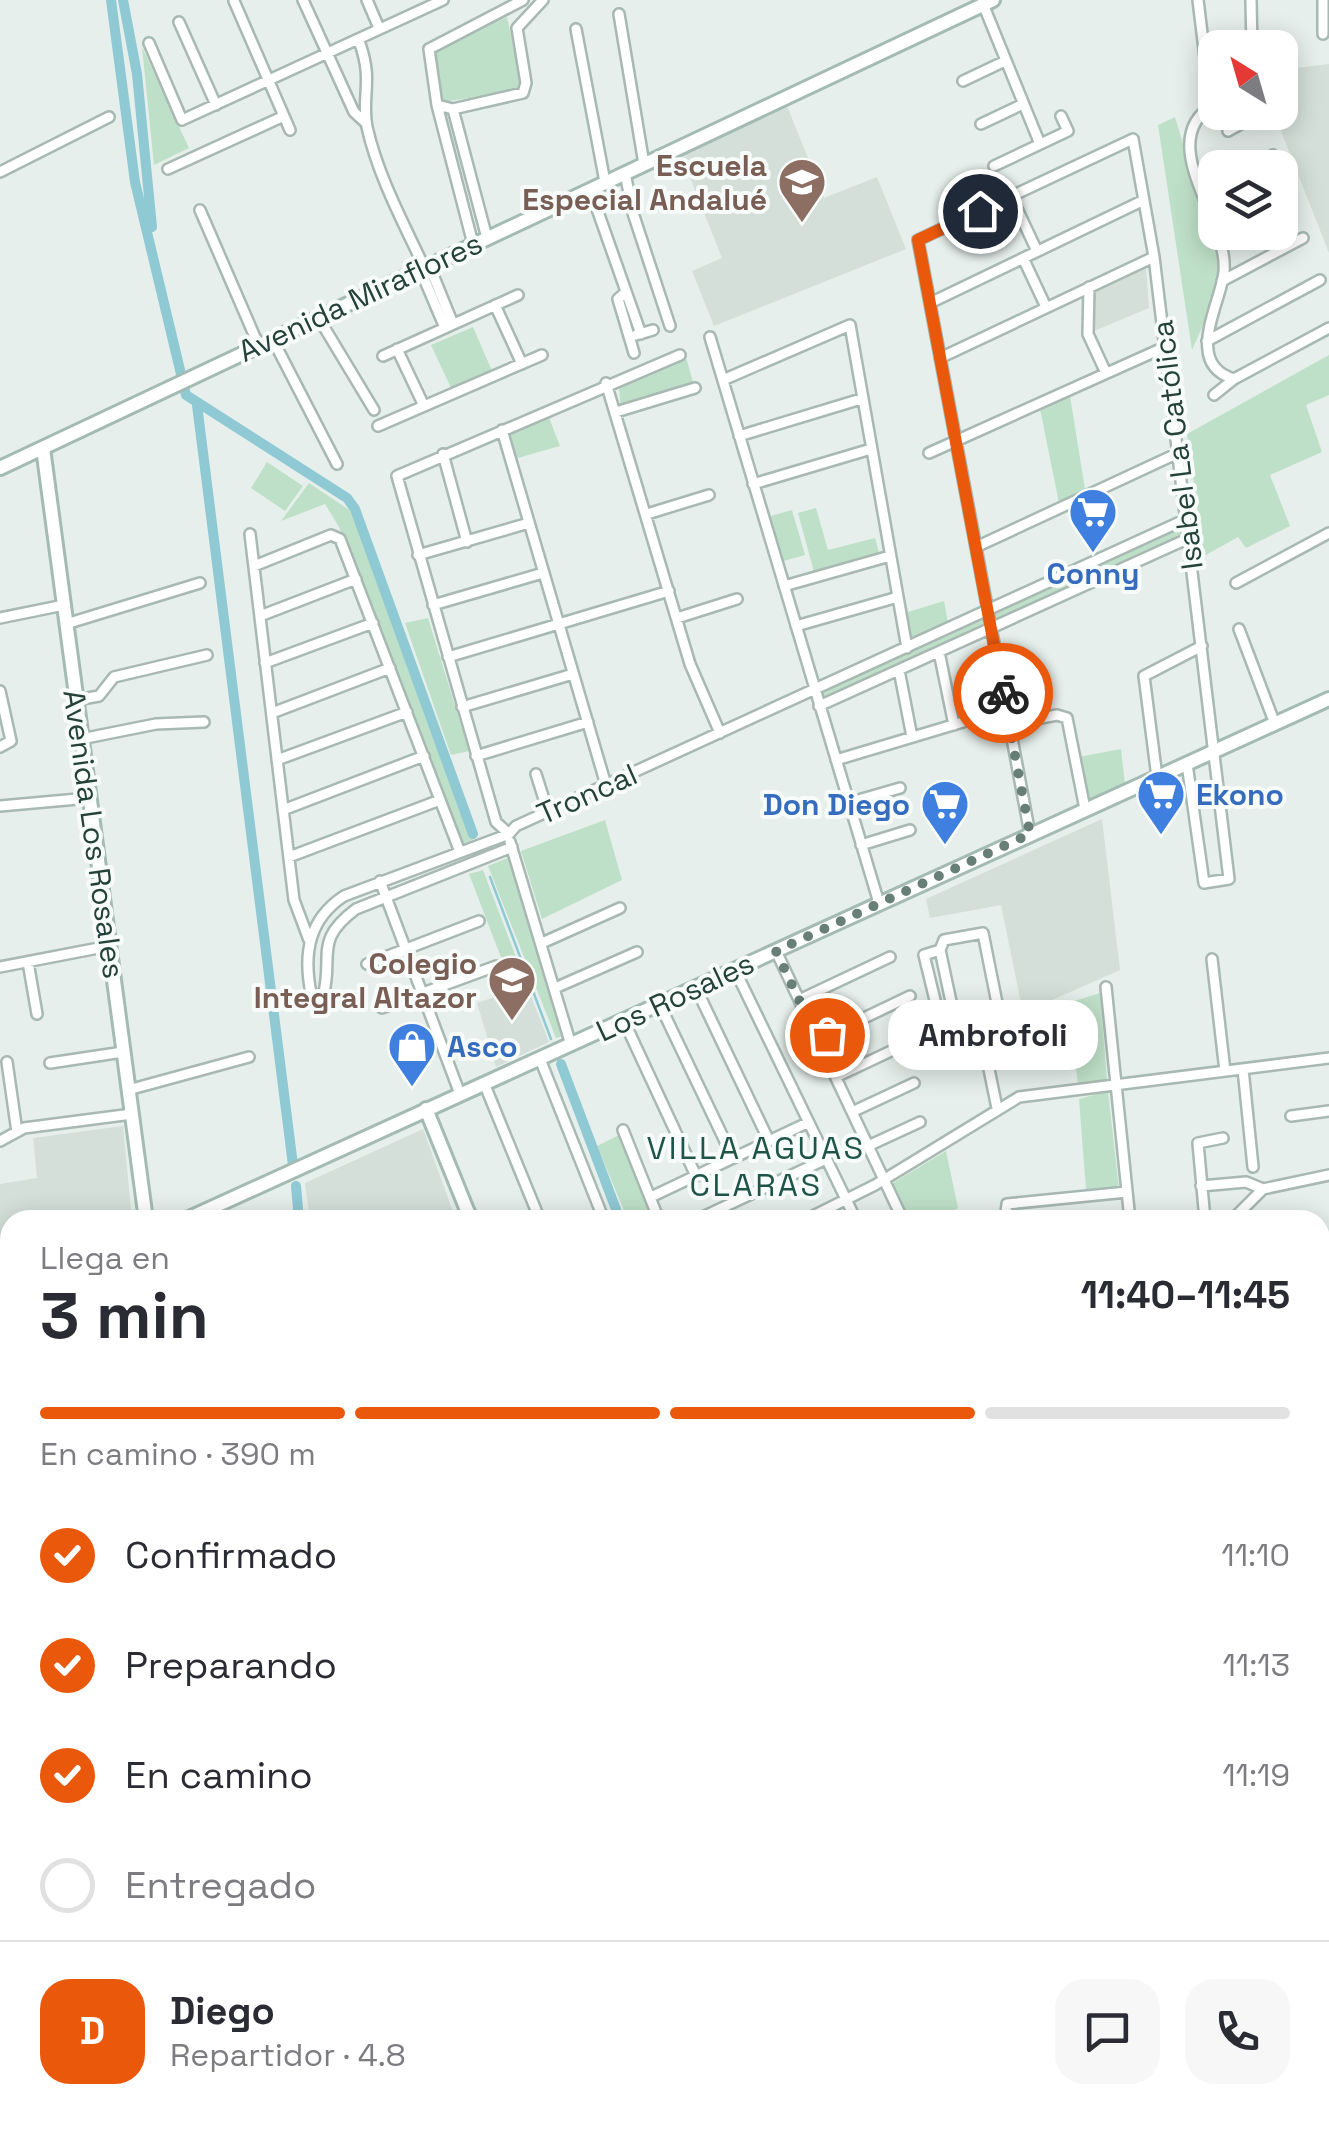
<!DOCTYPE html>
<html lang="es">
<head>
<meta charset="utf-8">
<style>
  :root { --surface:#fff; --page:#f7f7f7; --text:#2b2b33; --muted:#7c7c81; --line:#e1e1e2; --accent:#ea580c }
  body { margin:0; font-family:"Space Grotesk",sans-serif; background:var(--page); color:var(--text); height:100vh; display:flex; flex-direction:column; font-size:38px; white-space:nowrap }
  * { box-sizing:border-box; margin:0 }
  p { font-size:32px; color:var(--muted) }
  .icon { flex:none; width:55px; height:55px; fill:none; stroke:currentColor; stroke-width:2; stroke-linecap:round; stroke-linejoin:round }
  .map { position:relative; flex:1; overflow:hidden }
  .details { position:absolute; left:0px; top:1210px; width:1330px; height:932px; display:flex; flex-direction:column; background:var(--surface); border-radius:30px 30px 0 0; box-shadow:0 5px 25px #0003 }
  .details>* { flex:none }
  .needle { width:65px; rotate:323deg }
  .fabs { position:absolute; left:1198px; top:30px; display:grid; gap:20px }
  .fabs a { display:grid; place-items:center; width:100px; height:100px; border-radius:20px; background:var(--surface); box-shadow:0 5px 25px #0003; font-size:50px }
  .pin { position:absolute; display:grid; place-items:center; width:85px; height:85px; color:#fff; margin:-42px; border:5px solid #fff; border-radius:50%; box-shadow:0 2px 10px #0007 }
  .courier { position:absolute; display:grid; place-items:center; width:100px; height:100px; margin:-50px; border:8px solid #ea580c; border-radius:50%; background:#fff; color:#222; box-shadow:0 2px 12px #0007 }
  .bubble { position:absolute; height:70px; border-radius:30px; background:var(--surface); box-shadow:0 5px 25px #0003; font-size:32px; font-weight:800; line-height:70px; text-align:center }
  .head em { font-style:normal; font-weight:800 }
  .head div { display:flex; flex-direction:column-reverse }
  .head { display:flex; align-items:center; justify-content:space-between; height:170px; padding:0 40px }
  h1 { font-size:65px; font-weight:800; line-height:75px }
  .bar { display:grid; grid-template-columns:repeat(4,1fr); gap:15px 10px; align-content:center; height:120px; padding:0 40px }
  .bar i { height:12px; border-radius:8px; background:var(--line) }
  .bar .current { background:var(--accent) }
  .bar p { grid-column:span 4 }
  .line { display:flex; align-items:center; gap:25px; padding:0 40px; border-top:2px solid var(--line) }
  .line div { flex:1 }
  .round { display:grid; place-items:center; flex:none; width:105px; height:105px; border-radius:30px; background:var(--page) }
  ol { padding:0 40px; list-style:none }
  li { display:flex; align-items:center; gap:30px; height:110px }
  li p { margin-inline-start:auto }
  li .icon { padding:10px; border-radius:50%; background:var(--accent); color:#fff; stroke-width:4 }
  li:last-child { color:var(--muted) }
  li i { width:55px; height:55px; border:5px solid var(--line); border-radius:50% }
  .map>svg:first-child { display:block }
  .built { fill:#d4dfda }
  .green { fill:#bfe0c8 }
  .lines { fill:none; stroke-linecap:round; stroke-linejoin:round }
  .stream { stroke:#8ec9d4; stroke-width:2.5 }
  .canal { stroke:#8ec9d4; stroke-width:10 }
  .street-casing { stroke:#a8b8b2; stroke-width:14 }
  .secondary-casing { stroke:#a4bbb3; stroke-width:18 }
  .primary-casing { stroke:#c2cac8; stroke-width:19 }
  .street { stroke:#fff; stroke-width:9 }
  .secondary { stroke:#fff; stroke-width:12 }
  .primary { stroke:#6aa596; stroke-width:14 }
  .done { stroke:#687f78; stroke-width:10; stroke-dasharray:0 18 }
  .route { stroke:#ea580c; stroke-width:12 }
  .labels { text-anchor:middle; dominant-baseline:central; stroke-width:8; stroke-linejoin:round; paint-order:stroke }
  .education-label { font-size:30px; font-weight:bold; fill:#785e54; stroke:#f7fbf9; text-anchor:end }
  .street-label { font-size:30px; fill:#24423a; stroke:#f7fbf9 }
  .shop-label { font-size:30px; font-weight:bold; fill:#366cbe; stroke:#f7fbf9; text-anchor:start }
  .neighbourhood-label { font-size:32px; letter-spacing:2.5px; fill:#1f5548; stroke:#f7fbf9 }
</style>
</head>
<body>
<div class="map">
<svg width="1329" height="2141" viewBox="0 0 1329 2141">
  <rect width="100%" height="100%" fill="#e6efeb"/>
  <!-- built -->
  <path class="built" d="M1329 64V253L1274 113 1280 112V70Z
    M787 106 824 198 877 177 906 249 714 326 692 271 722 258 679 150Z
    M1146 267 1149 308 1094 331V289Z
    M1102 819 1120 970 1023 1013 1001 905 930 918 926 899Z
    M527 986 549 1042 496 1067 477 1003Z
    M123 1126 132 1220H10V1325L0 1332V1184L37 1178 33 1138Z
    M423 1129 456 1220H310L305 1183Z"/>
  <!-- green -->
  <path class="green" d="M507 17 521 82 518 91 442 102 434 49Z
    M142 47 189 148 154 165Z
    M1175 117 1221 268 1215 298 1192 350 1158 125Z
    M473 327 493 373 452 390 431 345Z
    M1329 355V395L1306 405 1322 452 1270 475 1290 526 1246 548 1238 537 1204 556 1187 434Z
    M686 357 694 386 621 410 619 387Z
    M1069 390 1086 495 1060 508 1039 404Z
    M548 415 560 446 514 459 507 434Z
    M267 462 303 486 285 511 251 488Z
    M309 483 351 511 473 840 461 845 339 527 325 504 281 521Z
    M816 508 828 550 875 538 879 553 814 572 798 513Z
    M792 510 805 555 780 562 767 517Z
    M1179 529 1181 536 996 620 995 611Z
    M944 601 948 623 909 641 905 613Z
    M428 618 469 751 451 755 405 623Z
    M983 619V627L824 698 821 692Z
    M1121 749 1125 784 1082 803 1073 758Z
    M605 820 622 880 542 919 521 851Z
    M510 857 563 1024V1036L556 1038 488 866Z
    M483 870 527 986H512L469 874Z
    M1100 993 1107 1080 1078 1085 1068 1003Z
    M1108 1091 1119 1189H1086L1079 1099Z
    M619 1135 653 1220H628L597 1146Z
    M946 1151 958 1208 936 1220H910L893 1183Z
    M10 1480V1597L0 1600V1484Z"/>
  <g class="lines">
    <!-- stream -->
    <path class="stream" d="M490 877 551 1039"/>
    <!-- canal -->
    <path class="canal" d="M111 0 135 182 186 395 347 498 355 509 473 834
      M123 0 137 74 152 227
      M197 405 294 1173
      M561 1064 620 1220
      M296 1186 299 1220
      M275 2132 277 2141
      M656 2141 666 2132"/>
    <!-- street casing -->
    <g class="street-casing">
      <path id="street" d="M303 0 354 112 366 123
        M367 0 379 28
        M1198 0 1210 99
        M1251 0 1252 48
        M1323 0V34
        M234 1 290 130
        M983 4 1040 144
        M619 14 644 164
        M179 22 216 105
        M576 29 605 182
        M359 41C374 81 361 96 367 127 378 176 403 222 424 267
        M149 43 182 120 443 0
        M963 81 1005 61
        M1215 104C1166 131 1201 187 1215 226
        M437 105 453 109 523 93 526 83 517 28 543 0
        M453 109 487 238
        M1228 112 1235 127
        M981 124 1021 105
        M1228 131 1257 115
        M994 166 1068 131 1061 116
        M1250 168 1273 155
        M168 169 284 116
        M0 172 109 117
        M625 173 633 213 670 326
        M590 189 641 334
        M1011 196 1037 251
        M1280 201 1287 197
        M200 210 258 344
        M1217 232C1222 245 1225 258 1224 272 1221 303 1183 364 1234 379
        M473 244 437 105 429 49 523 0
        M1023 258 1046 307
        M429 265 453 324
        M420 269 445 328
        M1222 281 1303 238
        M1089 287 1088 334 1106 373
        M626 292 618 299 634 353
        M930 303 1144 200
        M495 305 522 364
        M318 317 374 410
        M636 335 653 330
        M710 337 879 903
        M272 338 337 464
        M1207 341 1320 280
        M397 349 424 406
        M383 356 518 295
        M940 358 1154 257
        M723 380 850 325 907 648
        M606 383 690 664 720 733
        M1214 395 1234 379 1329 328
        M616 412 695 388
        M378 426 542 355
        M502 430 606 785
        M739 436 861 399
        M929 453 1165 347
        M443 454 467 542
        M753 484 871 449
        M647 514 709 495
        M250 534 294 900 309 940
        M976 547 1176 454
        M418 555 529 523
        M254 566 331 535 340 539 460 852
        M1236 583 1329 533
        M784 586 890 556
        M433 605 543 573
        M260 616 356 579
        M0 618 64 605
        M677 618 737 599
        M66 624 200 583
        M796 626 898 597
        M1239 629 1275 724
        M939 652 954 725
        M448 657 669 591
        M265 663 373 623
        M899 670 912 737
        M0 691 11 741 0 747
        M76 700 99 696 114 677 207 655
        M819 706 1187 539
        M462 707 573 674
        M272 713 390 668
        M1009 724 1057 715 1067 718 1085 809
        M81 739 156 724 204 722
        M476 756 588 722
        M277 760 407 712
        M836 760 963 722
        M536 774 548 812
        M1157 777 1144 676 1202 646
        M848 803 900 788
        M0 806 89 798
        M283 810 424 756
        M509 834 496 822 397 476 680 355
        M1030 834 918 240 1133 139 1154 257 1229 879 1204 883 1187 764
        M510 842 571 1045
        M861 845 910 830
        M512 847 356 909C313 941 334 955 323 997L311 993C303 953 309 919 344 896L509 834 516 826 1184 520
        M289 857 440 800
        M380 881 460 1094
        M983 933 997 1003 942 1029 924 955 940 950 944 940Z
        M542 943 620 908
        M940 950 956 1025
        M776 951 903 1220
        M1212 959 1225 1071
        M28 962 37 1014
        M367 964 479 921
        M0 967 109 946
        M735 970 856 1220
        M1106 987 1130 1220
        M555 988 637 952
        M696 988 769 1141
        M799 1000 890 957
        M660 1005 733 1158
        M382 1008 496 966
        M977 1011 997 1108
        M624 1021 696 1176
        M818 1040 910 996
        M404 1052 438 1037
        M540 1059 604 1220
        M7 1062 17 1132
        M50 1063 123 1052
        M1243 1069 1253 1167
        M836 1077 908 1043
        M484 1083 540 1220
        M128 1090 249 1057
        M852 1112 914 1083
        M1291 1116 1329 1111
        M623 1130 659 1220
        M0 1141 24 1128 132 1114
        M868 1146 920 1122
        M1201 1186 1246 1182 1263 1189
        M653 1196 807 1123
        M696 1220 824 1160
        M805 1220 875 1185 1019 1097 1329 1058
        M1005 1220 1007 1204 1127 1192
        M1205 1220 1198 1143 1223 1138
        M1232 1220 1263 1189 1329 1175
        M1320 1583 1329 1576
        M1320 1609 1329 1620
        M0 1646 10 1643
        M1320 1656 1329 1649
        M1320 1747 1329 1758
        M0 1762 10 1796
        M1320 1838 1329 1849
        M0 1921 10 1918
        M0 2031 10 2028
        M9 2093 10 2103
        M14 2132 15 2141
        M73 2132 75 2141
        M219 2132V2141
        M590 2132 598 2141
        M861 2132 865 2141
        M835 2141 844 2132
        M971 2141 979 2132"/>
    </g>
    <!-- secondary casing -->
    <g class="secondary-casing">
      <path id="secondary" d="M43 448 146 1220
        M0 468 993 0
        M426 1109 471 1220
        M185 1220 1329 699
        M0 1342 10 1335
        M0 1830 10 1827
        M149 2132 150 2141"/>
    </g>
    <!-- primary casing -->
    <g class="primary-casing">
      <path id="primary" d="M1320 1364 1329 1357
        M404 2141 414 2132"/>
    </g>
    <!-- street -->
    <use href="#street" class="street"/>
    <!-- secondary -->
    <use href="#secondary" class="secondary"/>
    <!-- primary -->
    <use href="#primary" class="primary"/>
  </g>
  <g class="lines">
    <!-- done -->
    <path class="done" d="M827 1035 818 1040 776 951 1030 834 1003 693"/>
    <!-- route -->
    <path class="route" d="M980 211 918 240 1003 693"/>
  </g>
  <!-- icons -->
  <defs>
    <g id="school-pin" transform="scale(2.5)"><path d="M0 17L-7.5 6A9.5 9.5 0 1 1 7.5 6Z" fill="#8d6e63" stroke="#f7fbf9"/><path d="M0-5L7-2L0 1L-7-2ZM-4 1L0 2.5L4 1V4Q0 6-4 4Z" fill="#fff"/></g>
    <g id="supermarket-pin" transform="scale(2.5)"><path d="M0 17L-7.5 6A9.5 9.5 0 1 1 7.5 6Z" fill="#3f7fe0" stroke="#f7fbf9"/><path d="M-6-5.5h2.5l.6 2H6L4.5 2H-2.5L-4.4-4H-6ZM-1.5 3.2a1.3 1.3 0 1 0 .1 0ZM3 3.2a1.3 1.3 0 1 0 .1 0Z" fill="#fff"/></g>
    <g id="shop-pin" transform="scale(2.5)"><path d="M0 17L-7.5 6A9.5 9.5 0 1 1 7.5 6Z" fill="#3f7fe0" stroke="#f7fbf9"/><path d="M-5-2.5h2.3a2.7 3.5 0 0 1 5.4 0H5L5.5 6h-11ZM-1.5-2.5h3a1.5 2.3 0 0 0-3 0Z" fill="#fff"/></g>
  </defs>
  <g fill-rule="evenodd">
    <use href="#school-pin" x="802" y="182"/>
    <use href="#supermarket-pin" x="1093" y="512"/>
    <use href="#supermarket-pin" x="1161" y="794"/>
    <use href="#supermarket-pin" x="945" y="804"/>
    <use href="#school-pin" x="512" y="980"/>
    <use href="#shop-pin" x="412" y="1046"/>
  </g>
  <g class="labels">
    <!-- education labels -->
    <g class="education-label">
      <text x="767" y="165">Escuela<tspan x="767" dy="34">Especial Andalué</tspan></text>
      <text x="477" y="963">Colegio<tspan x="477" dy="34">Integral Altazor</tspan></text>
    </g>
    <!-- street labels -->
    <g class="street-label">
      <text transform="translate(360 297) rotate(-25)">Avenida Miraflores</text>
      <text transform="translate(1177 445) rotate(-97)">Isabel La Católica</text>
      <text transform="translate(587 794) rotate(-24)">Troncal</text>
      <text transform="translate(94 834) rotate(82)">Avenida Los Rosales</text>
      <text transform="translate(675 997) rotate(-25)">Los Rosales</text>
    </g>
    <!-- shop labels -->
    <g class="shop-label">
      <text x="1093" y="573" text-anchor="middle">Conny</text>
      <text x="1196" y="794">Ekono</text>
      <text x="910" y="804" text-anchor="end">Don Diego</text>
      <text x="447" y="1046">Asco</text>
    </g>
    <!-- neighbourhood labels -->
    <g class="neighbourhood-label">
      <text x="756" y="1148">VILLA AGUAS<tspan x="756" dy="37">CLARAS</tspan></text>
    </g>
  </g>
</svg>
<div class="fabs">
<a><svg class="needle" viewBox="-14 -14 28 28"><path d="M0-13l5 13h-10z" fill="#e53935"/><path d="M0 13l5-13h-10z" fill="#7c7c81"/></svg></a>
<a><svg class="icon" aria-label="layers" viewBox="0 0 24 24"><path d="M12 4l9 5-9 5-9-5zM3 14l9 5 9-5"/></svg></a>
</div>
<div class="pin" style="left:827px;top:1035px;background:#ea580c"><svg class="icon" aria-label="bag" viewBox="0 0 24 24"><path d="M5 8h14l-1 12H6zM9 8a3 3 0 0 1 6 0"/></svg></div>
<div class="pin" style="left:980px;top:211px;background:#1f2937"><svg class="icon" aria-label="home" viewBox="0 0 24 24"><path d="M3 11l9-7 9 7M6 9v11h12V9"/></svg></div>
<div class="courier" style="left:1003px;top:693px"><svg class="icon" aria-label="bike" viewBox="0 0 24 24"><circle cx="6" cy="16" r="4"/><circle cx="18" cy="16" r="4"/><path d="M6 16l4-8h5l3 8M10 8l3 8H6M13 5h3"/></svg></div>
<div class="bubble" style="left:888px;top:1000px;width:210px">Ambrofoli</div>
<section class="details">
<div class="head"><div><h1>3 min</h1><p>Llega en</p></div><em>11:40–11:45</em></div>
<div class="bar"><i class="current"></i><i class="current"></i><i class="current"></i><i></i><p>En camino · 390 m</p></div>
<ol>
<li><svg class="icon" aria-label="check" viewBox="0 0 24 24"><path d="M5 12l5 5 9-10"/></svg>Confirmado<p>11:10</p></li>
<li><svg class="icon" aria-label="check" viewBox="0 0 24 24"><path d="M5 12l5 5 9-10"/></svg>Preparando<p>11:13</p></li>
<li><svg class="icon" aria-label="check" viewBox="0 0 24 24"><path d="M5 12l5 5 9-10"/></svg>En camino<p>11:19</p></li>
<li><i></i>Entregado</li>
</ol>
<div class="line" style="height:180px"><b class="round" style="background:var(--accent);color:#fff">D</b><div><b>Diego</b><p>Repartidor · 4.8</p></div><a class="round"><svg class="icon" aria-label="chat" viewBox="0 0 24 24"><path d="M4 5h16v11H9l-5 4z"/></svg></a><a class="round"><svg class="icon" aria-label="phone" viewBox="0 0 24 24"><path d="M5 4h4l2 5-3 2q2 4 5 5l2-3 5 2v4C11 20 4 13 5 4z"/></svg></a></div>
</section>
</div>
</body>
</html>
